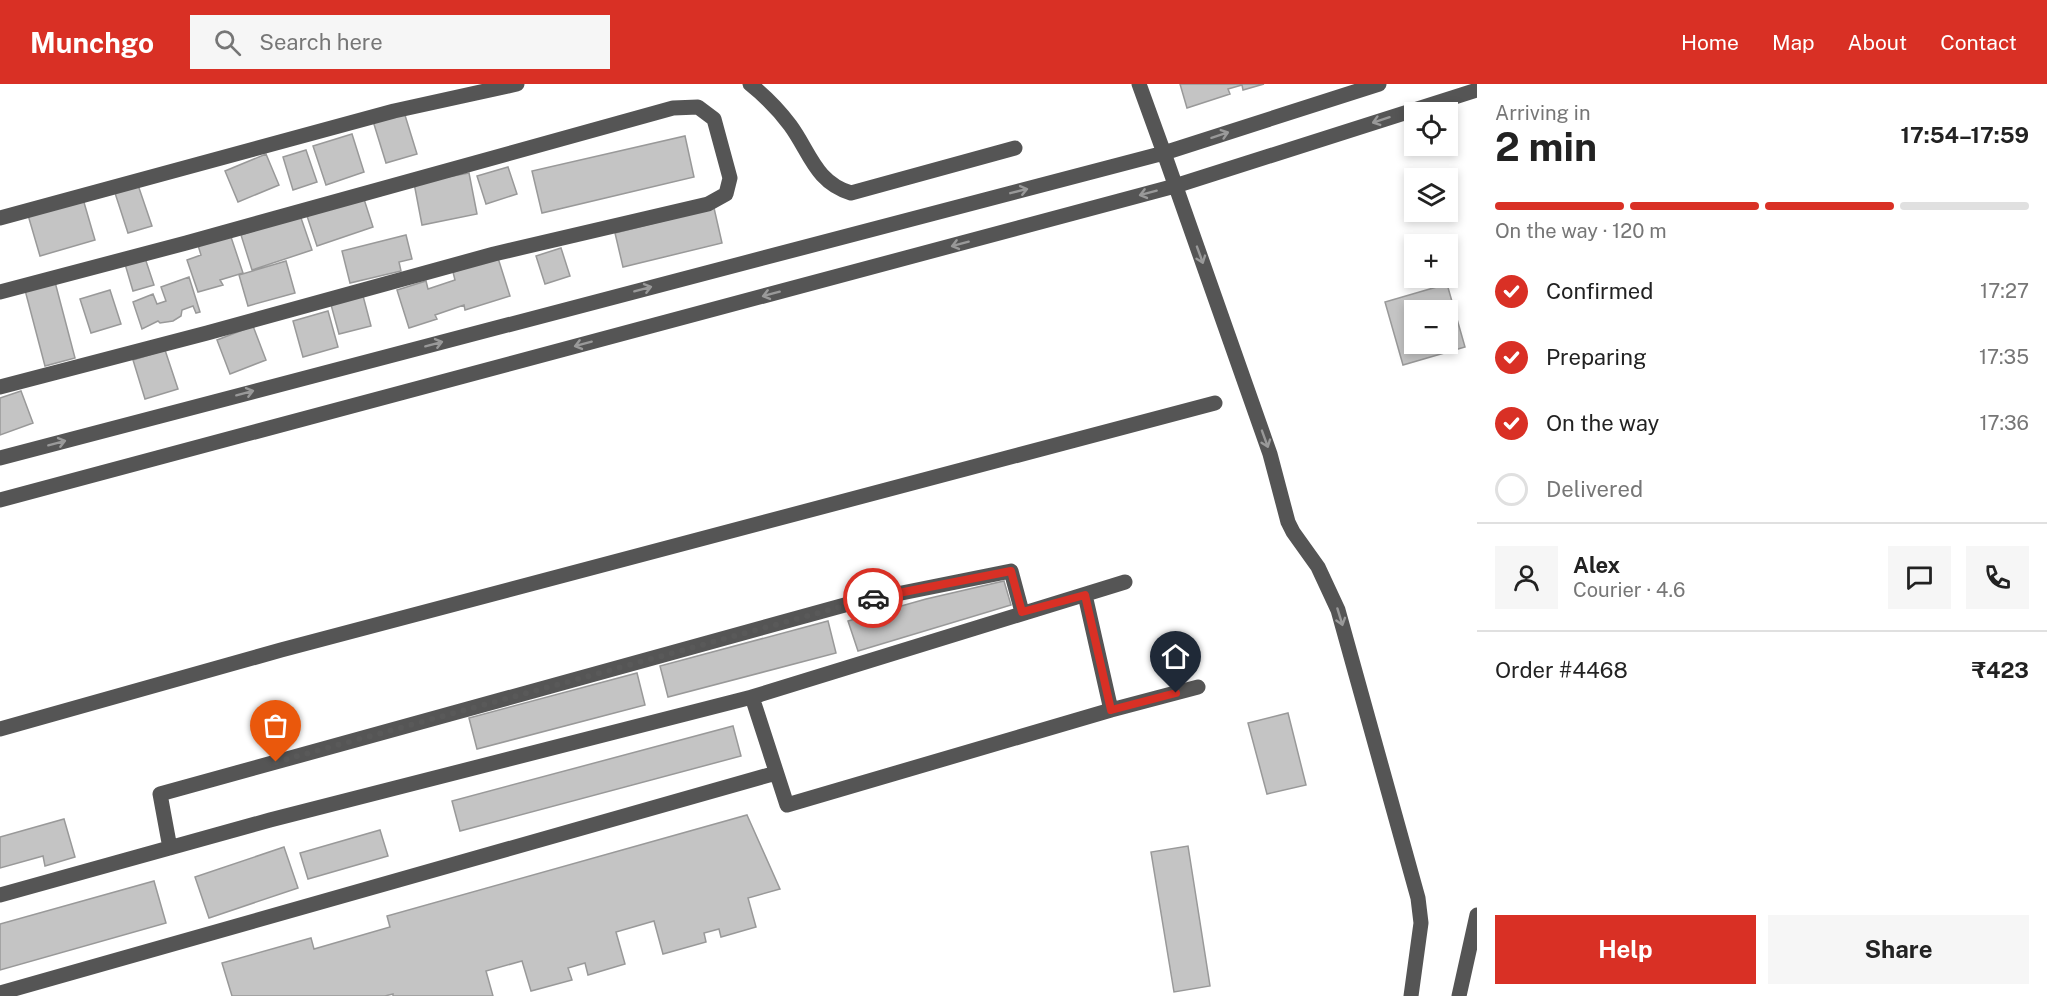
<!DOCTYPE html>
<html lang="en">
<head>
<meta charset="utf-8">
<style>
  :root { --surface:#fff; --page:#f6f6f6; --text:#222; --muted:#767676; --line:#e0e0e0; --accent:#d93025 }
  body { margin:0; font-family:"Public Sans",sans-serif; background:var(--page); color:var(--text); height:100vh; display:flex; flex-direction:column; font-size:22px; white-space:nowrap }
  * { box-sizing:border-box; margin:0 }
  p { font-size:20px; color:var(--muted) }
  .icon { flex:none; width:33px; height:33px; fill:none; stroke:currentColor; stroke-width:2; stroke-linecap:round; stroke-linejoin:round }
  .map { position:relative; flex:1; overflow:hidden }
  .panel { display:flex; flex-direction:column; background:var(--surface); width:570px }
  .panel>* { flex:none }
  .tools { position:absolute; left:1404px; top:18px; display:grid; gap:12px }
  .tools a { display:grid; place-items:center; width:54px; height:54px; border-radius:0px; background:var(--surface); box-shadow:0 3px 9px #0003; font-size:30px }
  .pin { position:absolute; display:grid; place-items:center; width:51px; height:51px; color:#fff; margin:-62px -26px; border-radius:50% 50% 50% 0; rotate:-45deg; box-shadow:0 0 6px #0007 }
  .pin .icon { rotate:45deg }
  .courier { position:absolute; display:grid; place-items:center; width:60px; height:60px; margin:-30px; border:4px solid #d93025; border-radius:50%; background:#fff; color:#222; box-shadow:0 2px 8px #0007 }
  .headline em { font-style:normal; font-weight:700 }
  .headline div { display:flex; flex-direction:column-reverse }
  .headline { display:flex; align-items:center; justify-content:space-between; height:102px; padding:0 18px }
  h1 { font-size:39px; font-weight:700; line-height:45px }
  .bar { display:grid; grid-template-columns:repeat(4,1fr); gap:9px 6px; align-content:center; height:72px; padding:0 18px }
  .bar i { height:8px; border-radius:4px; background:var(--line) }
  .bar .active { background:var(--accent) }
  .bar p { grid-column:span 4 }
  .line { display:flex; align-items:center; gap:15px; padding:0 18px; border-top:2px solid var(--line) }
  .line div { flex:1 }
  .round { display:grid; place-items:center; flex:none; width:63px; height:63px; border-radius:0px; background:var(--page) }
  ol { padding:0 18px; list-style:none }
  li { display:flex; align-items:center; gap:18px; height:66px }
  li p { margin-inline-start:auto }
  li .icon { padding:6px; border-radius:50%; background:var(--accent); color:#fff; stroke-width:4 }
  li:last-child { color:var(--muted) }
  li i { width:33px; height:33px; border:3px solid var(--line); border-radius:50% }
  .action { display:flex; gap:12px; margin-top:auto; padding:12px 18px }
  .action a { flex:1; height:69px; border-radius:0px; background:var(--accent); color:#fff; font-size:24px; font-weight:700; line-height:69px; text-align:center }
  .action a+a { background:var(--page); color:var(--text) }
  header { display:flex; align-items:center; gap:36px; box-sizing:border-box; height:84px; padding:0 30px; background:var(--accent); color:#fff }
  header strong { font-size:28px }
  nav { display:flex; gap:33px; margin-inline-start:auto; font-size:21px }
  .search { width:420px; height:54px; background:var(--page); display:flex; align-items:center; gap:15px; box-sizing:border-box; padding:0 21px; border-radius:0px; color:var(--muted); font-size:22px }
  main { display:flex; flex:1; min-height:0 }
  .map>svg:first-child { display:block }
  .building { fill:#c4c4c4; stroke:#999; stroke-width:1.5; fill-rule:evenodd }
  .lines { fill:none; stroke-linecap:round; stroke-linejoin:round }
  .minor { stroke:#555; stroke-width:15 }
  .oneway { stroke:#999 }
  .done { stroke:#595959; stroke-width:6; stroke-dasharray:0 10.8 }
  .route { stroke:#d93025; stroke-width:8 }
</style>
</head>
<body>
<header>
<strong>Munchgo</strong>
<div class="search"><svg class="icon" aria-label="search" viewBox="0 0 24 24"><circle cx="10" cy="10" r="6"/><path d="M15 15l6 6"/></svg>Search here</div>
<nav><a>Home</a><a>Map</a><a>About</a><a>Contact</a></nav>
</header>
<main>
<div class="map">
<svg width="1477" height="912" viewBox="0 0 1477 912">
  <rect width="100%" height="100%" fill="#fff"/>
  <!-- building -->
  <path class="building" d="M1180 0H1264L1243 6 1242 1 1228 5 1230 10 1187 24Z
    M404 28 417 70 386 79 373 37Z
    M352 50 364 88 326 101 313 62Z
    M685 52 694 93 542 129 532 87Z
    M306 66 317 98 293 106 283 73Z
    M266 70 279 101 238 118 225 87Z
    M508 83 517 110 486 120 477 92Z
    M469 89 477 130 422 141 414 99Z
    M138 101 152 142 128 149 115 109Z
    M363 112 373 143 317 162 307 132Z
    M83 115 95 156 40 172 28 131Z
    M714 124 722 159 623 183 615 149Z
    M300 131 312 166 252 186 241 151Z
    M229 147 243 189 220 196 223 201 198 208 187 176 201 171 197 158Z
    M406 151 412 175 399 178 401 187 350 199 342 167Z
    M561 164 570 192 545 200 536 172Z
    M145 174 154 201 133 207 125 180Z
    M498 174 510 212 465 226 464 221 435 231 437 235 409 244 397 206 426 197 428 205 455 196 453 188Z
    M286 177 295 209 248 222 239 191Z
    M189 193 200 228 196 229 193 222 182 226 181 232 173 237 160 239 158 237 142 245 133 218 153 210 157 220 166 217 161 203Z
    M55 198 75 274 45 282 25 206Z
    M1447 200 1465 263 1403 281 1385 218ZM1414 226H1448V260H1414Z
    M110 206 121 240 91 249 80 215Z
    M362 208 371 242 339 250 330 217Z
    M328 227 338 263 303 273 293 237Z
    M253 242 266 276 230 290 217 256Z
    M165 266 178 305 145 315 133 276Z
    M21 307 33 339 0 351V314Z
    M1004 497 1011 521 858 567 848 537 926 515Z
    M828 537 836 569 668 613 660 582Z
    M637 589 645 621 477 665 469 634Z
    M1288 629 1306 701 1267 710 1248 639Z
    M733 642 741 672 460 747 452 717Z
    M747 731 780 805 748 814 756 843 721 853 719 845 704 849 706 858 663 870 654 837 616 848 625 880 588 891 585 879 568 884 572 896 531 907 522 877 486 887 493 912H393V910L385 912H232L222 879 311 854 314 865 390 843 387 832Z
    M64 735 75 773 45 782 43 772 0 784V753Z
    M380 746 388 772 308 795 300 769Z
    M1188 762 1210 902 1174 908 1151 768Z
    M284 763 298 804 209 834 195 793Z
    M154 797 166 839 0 886V840Z"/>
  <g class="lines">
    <!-- minor -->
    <path class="minor" d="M750 0C765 12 778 25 790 41 810 68 815 98 851 109L1015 64
      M1139 0 1164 69 1379 0
      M0 134 394 27 517 0
      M0 208 186 159 673 24 698 23 714 35 730 94 726 110 708 120 494 170 207 249 0 303
      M0 374 1164 69 1270 370 1288 438 1293 448 1318 483 1338 526 1418 814 1421 839 1411 912
      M0 416 1175 102 1477 6
      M1085 511 1111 626 1198 603
      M752 613 787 721 1111 626
      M0 645 281 566 1215 319
      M170 764 160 710 852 519 1011 487 1022 528
      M0 811 270 736 752 613 1125 498
      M0 909 776 689
      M1459 912 1477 831"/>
  </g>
  <!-- one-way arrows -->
  <defs><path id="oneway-shaft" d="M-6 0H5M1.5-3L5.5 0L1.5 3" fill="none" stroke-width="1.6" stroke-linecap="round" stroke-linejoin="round" transform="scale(1.5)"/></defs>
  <g class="oneway">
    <use href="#oneway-shaft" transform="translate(1381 36) rotate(162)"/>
    <use href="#oneway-shaft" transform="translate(1220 51) rotate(-18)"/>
    <use href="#oneway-shaft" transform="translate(1019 107) rotate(-14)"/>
    <use href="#oneway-shaft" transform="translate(1148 109) rotate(165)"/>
    <use href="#oneway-shaft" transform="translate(960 160) rotate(165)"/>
    <use href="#oneway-shaft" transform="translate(1200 171) rotate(70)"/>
    <use href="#oneway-shaft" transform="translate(643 205) rotate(-15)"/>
    <use href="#oneway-shaft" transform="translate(771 210) rotate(165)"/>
    <use href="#oneway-shaft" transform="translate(434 260) rotate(-15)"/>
    <use href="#oneway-shaft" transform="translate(583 260) rotate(165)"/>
    <use href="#oneway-shaft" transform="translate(245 309) rotate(-15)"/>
    <use href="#oneway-shaft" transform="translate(1265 355) rotate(70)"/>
    <use href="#oneway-shaft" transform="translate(57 359) rotate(-15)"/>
    <use href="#oneway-shaft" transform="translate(1340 533) rotate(73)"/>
  </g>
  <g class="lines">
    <!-- done -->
    <path class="done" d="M276 678 873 514"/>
    <!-- route -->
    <path class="route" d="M873 514 1011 487 1022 528 1085 511 1111 626 1176 609"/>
  </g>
</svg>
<div class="tools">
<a><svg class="icon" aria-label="locate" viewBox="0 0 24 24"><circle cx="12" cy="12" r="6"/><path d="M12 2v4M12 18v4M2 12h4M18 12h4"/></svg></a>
<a><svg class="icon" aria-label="layers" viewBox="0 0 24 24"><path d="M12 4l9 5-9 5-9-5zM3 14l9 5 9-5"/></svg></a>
<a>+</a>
<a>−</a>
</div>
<div class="pin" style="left:276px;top:678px;background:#ea580c"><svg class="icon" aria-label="bag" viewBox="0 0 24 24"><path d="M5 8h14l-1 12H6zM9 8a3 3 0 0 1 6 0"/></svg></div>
<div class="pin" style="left:1176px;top:609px;background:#1f2937"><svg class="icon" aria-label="home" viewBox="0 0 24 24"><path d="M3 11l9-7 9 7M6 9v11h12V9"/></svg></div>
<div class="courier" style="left:873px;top:514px"><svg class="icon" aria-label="car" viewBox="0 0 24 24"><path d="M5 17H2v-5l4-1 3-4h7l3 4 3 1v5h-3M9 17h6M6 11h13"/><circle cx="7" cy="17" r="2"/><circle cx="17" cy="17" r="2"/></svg></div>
</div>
<section class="panel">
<div class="headline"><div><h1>2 min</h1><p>Arriving in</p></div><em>17:54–17:59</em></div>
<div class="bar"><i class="active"></i><i class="active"></i><i class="active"></i><i></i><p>On the way · 120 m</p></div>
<ol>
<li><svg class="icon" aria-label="check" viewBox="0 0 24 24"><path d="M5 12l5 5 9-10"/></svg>Confirmed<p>17:27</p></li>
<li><svg class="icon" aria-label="check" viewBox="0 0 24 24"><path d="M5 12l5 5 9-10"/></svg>Preparing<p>17:35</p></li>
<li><svg class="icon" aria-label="check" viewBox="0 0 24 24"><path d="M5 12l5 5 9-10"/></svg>On the way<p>17:36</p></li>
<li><i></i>Delivered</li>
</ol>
<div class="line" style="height:108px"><a class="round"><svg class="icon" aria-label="person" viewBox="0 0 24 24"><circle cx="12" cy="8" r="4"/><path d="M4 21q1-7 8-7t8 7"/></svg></a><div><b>Alex</b><p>Courier · 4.6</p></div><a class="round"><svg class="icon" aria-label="chat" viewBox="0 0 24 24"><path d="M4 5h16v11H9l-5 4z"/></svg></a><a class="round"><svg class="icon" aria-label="phone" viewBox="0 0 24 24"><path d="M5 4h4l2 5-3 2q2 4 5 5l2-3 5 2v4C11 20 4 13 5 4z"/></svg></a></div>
<div class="line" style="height:78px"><div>Order #4468</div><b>₹423</b></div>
<div class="action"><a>Help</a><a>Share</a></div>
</section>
</main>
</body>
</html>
